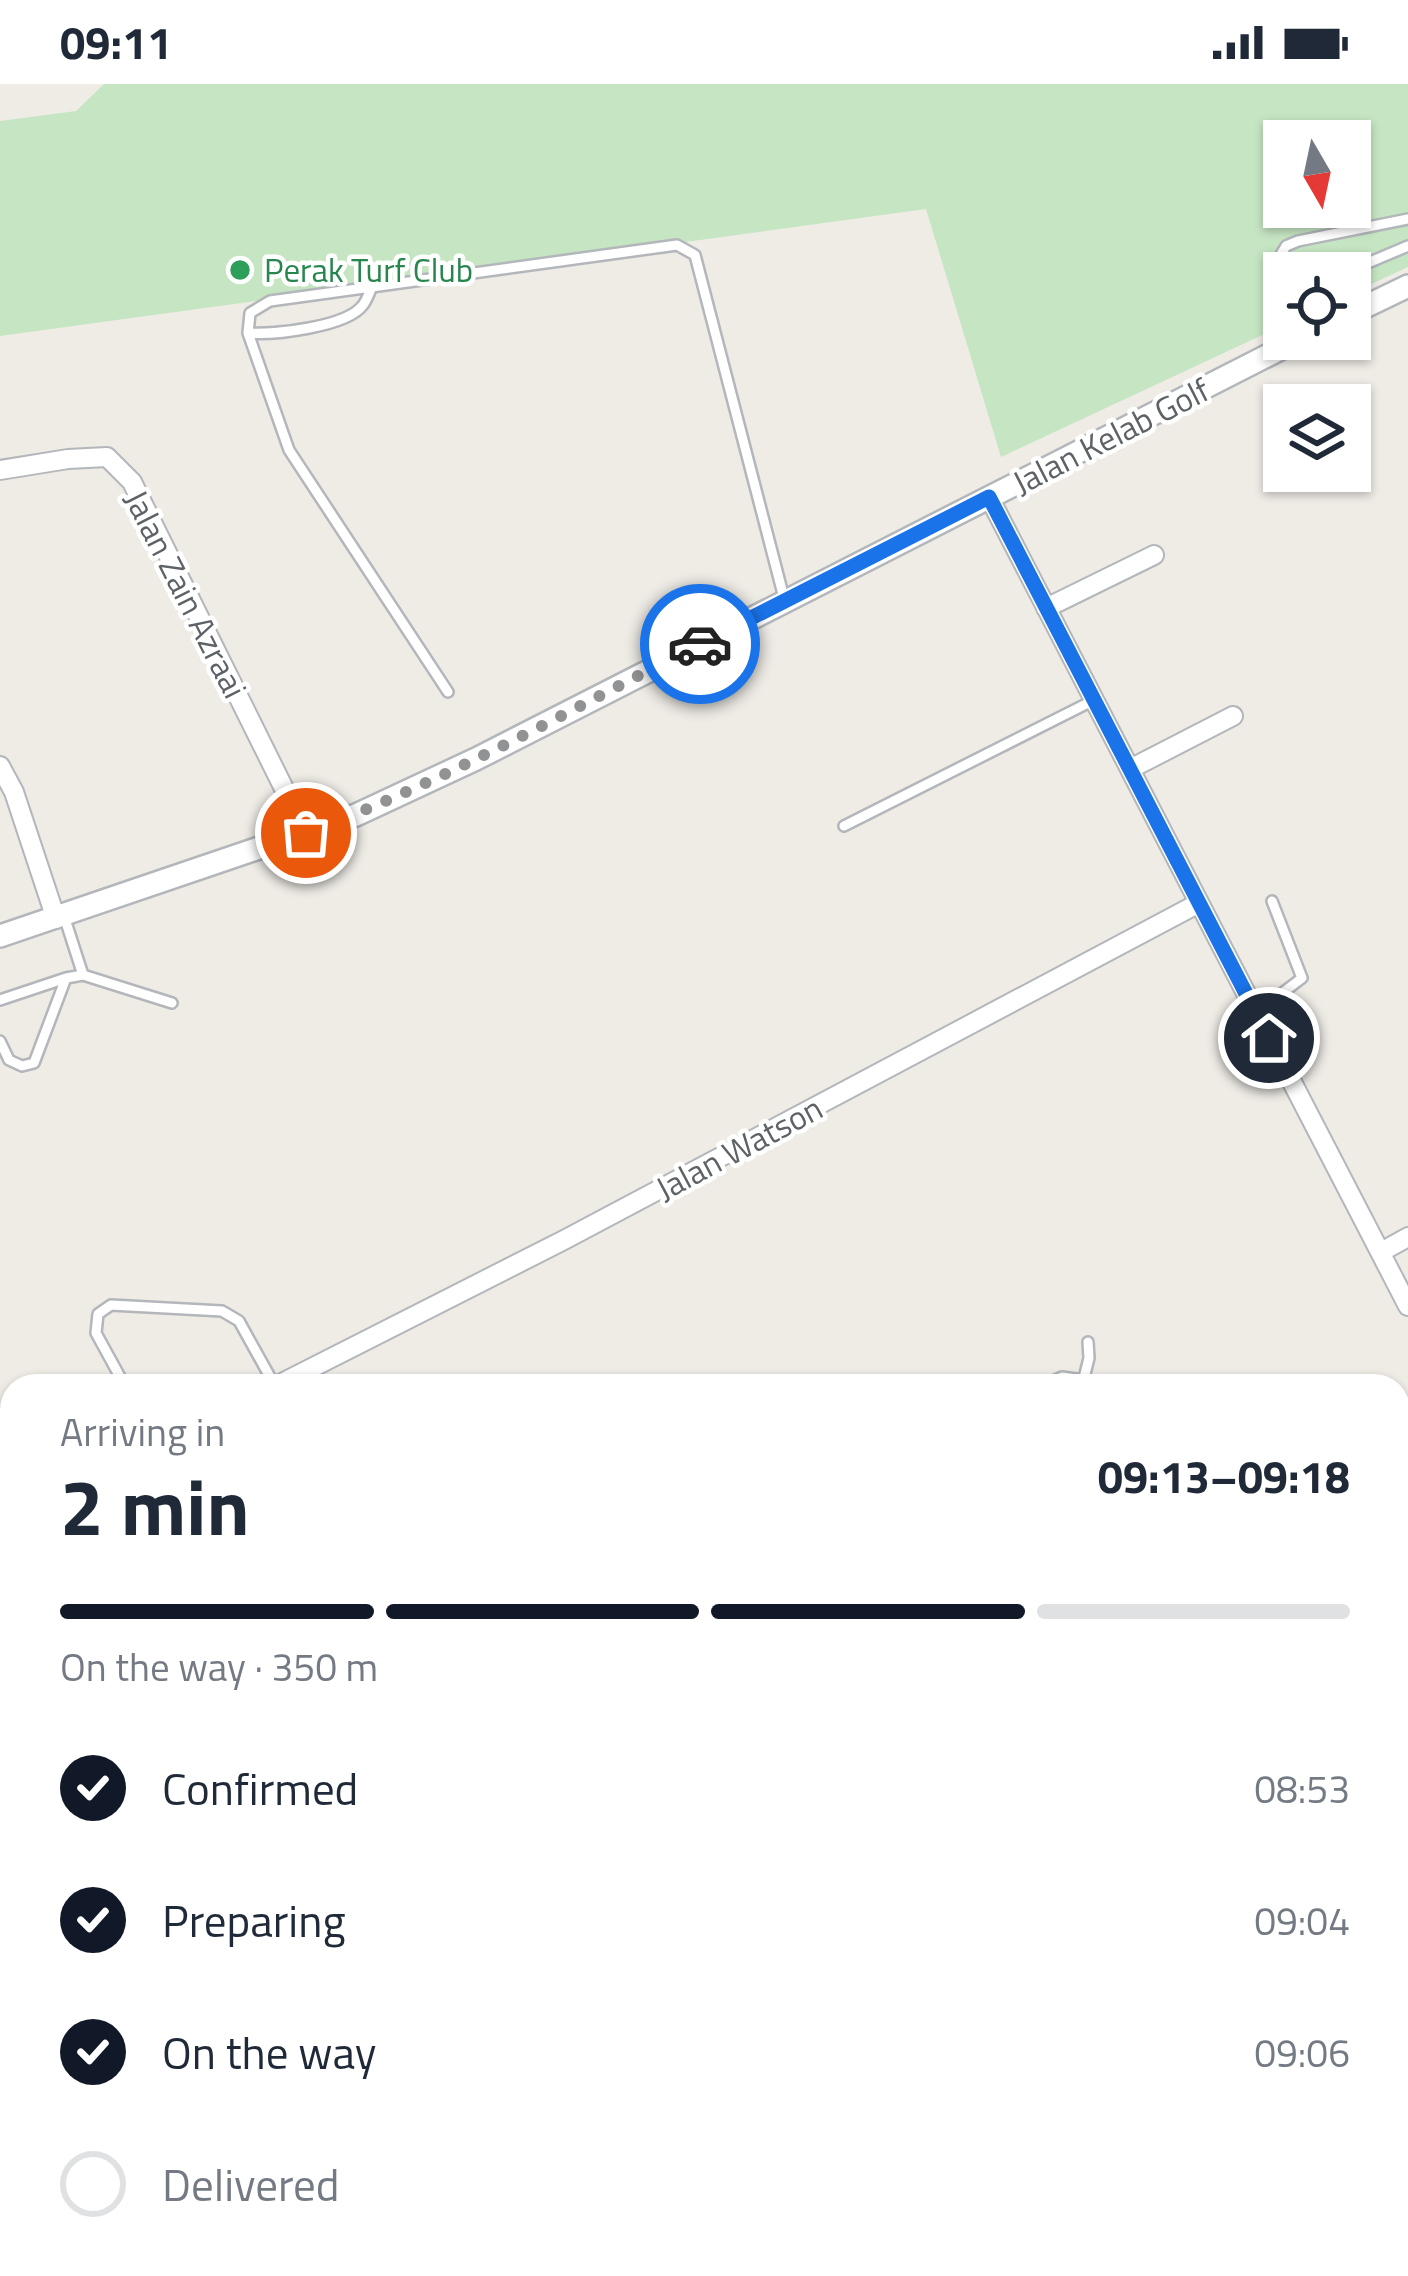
<!DOCTYPE html>
<html lang="en">
<head>
<meta charset="utf-8">
<style>
  :root { --surface:#fff; --page:#f2f2f3; --text:#1f2937; --muted:#747a83; --line:#e0e1e3; --accent:#111827 }
  body { margin:0; font-family:"Titillium Web",sans-serif; background:var(--page); color:var(--text); height:100vh; display:flex; flex-direction:column; font-size:45px; white-space:nowrap }
  * { box-sizing:border-box; margin:0 }
  p { font-size:39px; color:var(--muted) }
  .icon { flex:none; width:66px; height:66px; fill:none; stroke:currentColor; stroke-width:2; stroke-linecap:round; stroke-linejoin:round }
  .map { position:relative; flex:1; overflow:hidden }
  .drawer { position:absolute; left:0px; top:1290px; width:1410px; height:903px; display:flex; flex-direction:column; background:var(--surface); border-radius:36px 36px 0 0; box-shadow:0 3px 9px #0004 }
  .drawer>* { flex:none }
  .needle { width:78px; rotate:171deg }
  .controls { position:absolute; left:1263px; top:36px; display:grid; gap:24px }
  .controls a { display:grid; place-items:center; width:108px; height:108px; border-radius:0px; background:var(--surface); box-shadow:0 3px 9px #0004; font-size:60px }
  .pin { position:absolute; display:grid; place-items:center; width:102px; height:102px; color:#fff; margin:-51px; border:6px solid #fff; border-radius:50%; box-shadow:0 3px 12px #0007 }
  .courier { position:absolute; display:grid; place-items:center; width:120px; height:120px; margin:-60px; border:9px solid #1a73e8; border-radius:50%; background:#fff; color:#222; box-shadow:0 3px 15px #0007 }
  .summary em { font-style:normal; font-weight:700 }
  .summary div { display:flex; flex-direction:column-reverse }
  .summary { display:flex; align-items:center; justify-content:space-between; height:204px; padding:0 60px }
  h1 { font-size:78px; font-weight:700; line-height:90px }
  .bar { display:grid; grid-template-columns:repeat(4,1fr); gap:18px 12px; align-content:center; height:144px; padding:0 60px }
  .bar i { height:15px; border-radius:9px; background:var(--line) }
  .bar .on { background:var(--accent) }
  .bar p { grid-column:span 4 }
  ol { padding:0 60px; list-style:none }
  li { display:flex; align-items:center; gap:36px; height:132px }
  li p { margin-inline-start:auto }
  li .icon { padding:12px; border-radius:50%; background:var(--accent); color:#fff; stroke-width:4 }
  li:last-child { color:var(--muted) }
  li i { width:66px; height:66px; border:6px solid var(--line); border-radius:50% }
  .status { display:flex; justify-content:space-between; align-items:center; height:84px; padding:0 60px; background:var(--surface); direction:ltr }
  .status svg { height:33px; fill:currentColor }
  .map>svg:first-child { display:block }
  .commercial { fill:#fdf3dd }
  .green { fill:#c6e6c3; fill-rule:evenodd }
  .lines { fill:none; stroke-linecap:round; stroke-linejoin:round }
  .service-casing { stroke:#b3b6ba; stroke-width:14 }
  .minor-casing { stroke:#b3b6ba; stroke-width:22 }
  .tertiary-casing { stroke:#b3b6ba; stroke-width:26 }
  .secondary-casing { stroke:#b2b6ba; stroke-width:28 }
  .primary-casing { stroke:#efbc5f; stroke-width:32 }
  .service { stroke:#fff; stroke-width:9 }
  .minor { stroke:#fff; stroke-width:18 }
  .tertiary { stroke:#fff; stroke-width:21 }
  .secondary { stroke:#fff; stroke-width:24 }
  .primary { stroke:#feeaac; stroke-width:27 }
  .done { stroke:#909293; stroke-width:12; stroke-dasharray:0 21.6 }
  .route { stroke:#1a73e8; stroke-width:15 }
  .leisure-dot { fill:#2e9e5b; stroke:#fff; stroke-width:4.5 }
  .labels { text-anchor:middle; dominant-baseline:central; stroke-width:9; stroke-linejoin:round; paint-order:stroke }
  .leisure-label { font-size:33px; fill:#27864d; stroke:#fff; text-anchor:start }
  .street-label { font-size:33px; fill:#5d6266; stroke:#fff }
</style>
</head>
<body>
<div class="status"><b>09:11</b><svg viewBox="0 0 49 12"><path d="M0 12V9h3v3zM5 12V6h3v6zM10 12V3h3v9zM15 12V0h3v12zM26 1h20v11H26zM47 4h2v5h-2z"/></svg></div>
<div class="map">
<svg width="1408" height="2192" viewBox="0 0 1408 2192">
  <rect width="100%" height="100%" fill="#efece6"/>
  <!-- commercial -->
  <path class="commercial" d="M611 2181H996L997 2192H591Z"/>
  <!-- green -->
  <path class="green" d="M104 0H1408V183L1350 210V189H1284V241L1001 373 926 125 0 252V37L76 27ZM1284 57H1350V123H1284Z
    M12 1464V1668L0 1647V1470Z
    M0 1748 12 1771V1956L0 1959Z
    M12 1964V2181H244L251 2192H0V1970Z
    M303 2181H485L464 2192H310Z"/>
  <g class="lines">
    <!-- service casing -->
    <g class="service-casing">
      <path id="service" d="M1344 189 1408 162
        M1284 192 1280 172 1286 162 1298 157 1408 135
        M248 249C274 251 347 243 363 221 367 216 369 209 372 203
        M448 608 289 366 248 249 250 229 270 217 677 161 695 171 784 514
        M844 742 1094 616
        M64 832 83 891 172 919
        M0 916 66 894
        M1256 929 1302 894 1272 817
        M0 957 9 976 22 982 34 979 66 894 83 891
        M125 1302 96 1249 98 1230 111 1221 222 1227 239 1237 275 1302
        M1042 1302 1062 1293 1084 1296
        M1082 1302 1089 1274 1088 1258"/>
    </g>
    <!-- minor casing -->
    <g class="minor-casing">
      <path id="minor" d="M0 386 68 375 107 373 132 398 306 749
        M989 413 1408 1222
        M1046 524 1154 471
        M0 682 14 708 56 835
        M1130 685 1233 632
        M1381 1168 1408 1153
        M276 1302 564 1156 1199 819
        M0 1444 12 1438
        M972 2181 973 2192
        M650 2192 669 2181
        M866 2192 886 2181"/>
    </g>
    <!-- tertiary casing -->
    <g class="tertiary-casing">
      <path id="tertiary" d="M1350 230 1408 202
        M0 852 356 731 476 675 1300 255
        M0 1686 12 1708
        M275 2181 281 2192"/>
    </g>
    <!-- secondary casing -->
    <g class="secondary-casing">
      <path id="secondary" d="M1318 2181 1321 2192
        M1349 2181 1353 2192"/>
    </g>
    <!-- primary casing -->
    <g class="primary-casing">
      <path id="primary" d="M1398 1705 1408 1699
        M1398 1739 1408 1733
        M494 2192 515 2181
        M561 2192 582 2181"/>
    </g>
    <!-- service -->
    <use href="#service" class="service"/>
    <!-- minor -->
    <use href="#minor" class="minor"/>
    <!-- tertiary -->
    <use href="#tertiary" class="tertiary"/>
    <!-- secondary -->
    <use href="#secondary" class="secondary"/>
    <!-- primary -->
    <use href="#primary" class="primary"/>
  </g>
  <g class="lines">
    <!-- done -->
    <path class="done" d="M306 749C442 699 570 626 700 560"/>
    <!-- route -->
    <path class="route" d="M700 560 989 413 1269 954"/>
  </g>
  <!-- markers -->
  <circle class="leisure-dot" cx="240" cy="186" r="12"/>
  <g class="labels">
    <!-- leisure labels -->
    <g class="leisure-label">
      <text x="264" y="186">Perak Turf Club</text>
    </g>
    <!-- street labels -->
    <g class="street-label">
      <text transform="translate(1111 352) rotate(-27)">Jalan Kelab Golf</text>
      <text transform="translate(186 510) rotate(63)">Jalan Zain Azraai</text>
      <text transform="translate(739 1064) rotate(-28)">Jalan Watson</text>
    </g>
  </g>
</svg>
<div class="controls">
<a><svg class="needle" viewBox="-14 -14 28 28"><path d="M0-13l5 13h-10z" fill="#e53935"/><path d="M0 13l5-13h-10z" fill="#747a83"/></svg></a>
<a><svg class="icon" aria-label="locate" viewBox="0 0 24 24"><circle cx="12" cy="12" r="6"/><path d="M12 2v4M12 18v4M2 12h4M18 12h4"/></svg></a>
<a><svg class="icon" aria-label="layers" viewBox="0 0 24 24"><path d="M12 4l9 5-9 5-9-5zM3 14l9 5 9-5"/></svg></a>
</div>
<div class="pin" style="left:306px;top:749px;background:#ea580c"><svg class="icon" aria-label="bag" viewBox="0 0 24 24"><path d="M5 8h14l-1 12H6zM9 8a3 3 0 0 1 6 0"/></svg></div>
<div class="pin" style="left:1269px;top:954px;background:#1f2937"><svg class="icon" aria-label="home" viewBox="0 0 24 24"><path d="M3 11l9-7 9 7M6 9v11h12V9"/></svg></div>
<div class="courier" style="left:700px;top:560px"><svg class="icon" aria-label="car" viewBox="0 0 24 24"><path d="M5 17H2v-5l4-1 3-4h7l3 4 3 1v5h-3M9 17h6M6 11h13"/><circle cx="7" cy="17" r="2"/><circle cx="17" cy="17" r="2"/></svg></div>
<section class="drawer">
<div class="summary"><div><h1>2 min</h1><p>Arriving in</p></div><em>09:13–09:18</em></div>
<div class="bar"><i class="on"></i><i class="on"></i><i class="on"></i><i></i><p>On the way · 350 m</p></div>
<ol>
<li><svg class="icon" aria-label="check" viewBox="0 0 24 24"><path d="M5 12l5 5 9-10"/></svg>Confirmed<p>08:53</p></li>
<li><svg class="icon" aria-label="check" viewBox="0 0 24 24"><path d="M5 12l5 5 9-10"/></svg>Preparing<p>09:04</p></li>
<li><svg class="icon" aria-label="check" viewBox="0 0 24 24"><path d="M5 12l5 5 9-10"/></svg>On the way<p>09:06</p></li>
<li><i></i>Delivered</li>
</ol>
</section>
</div>
</body>
</html>
